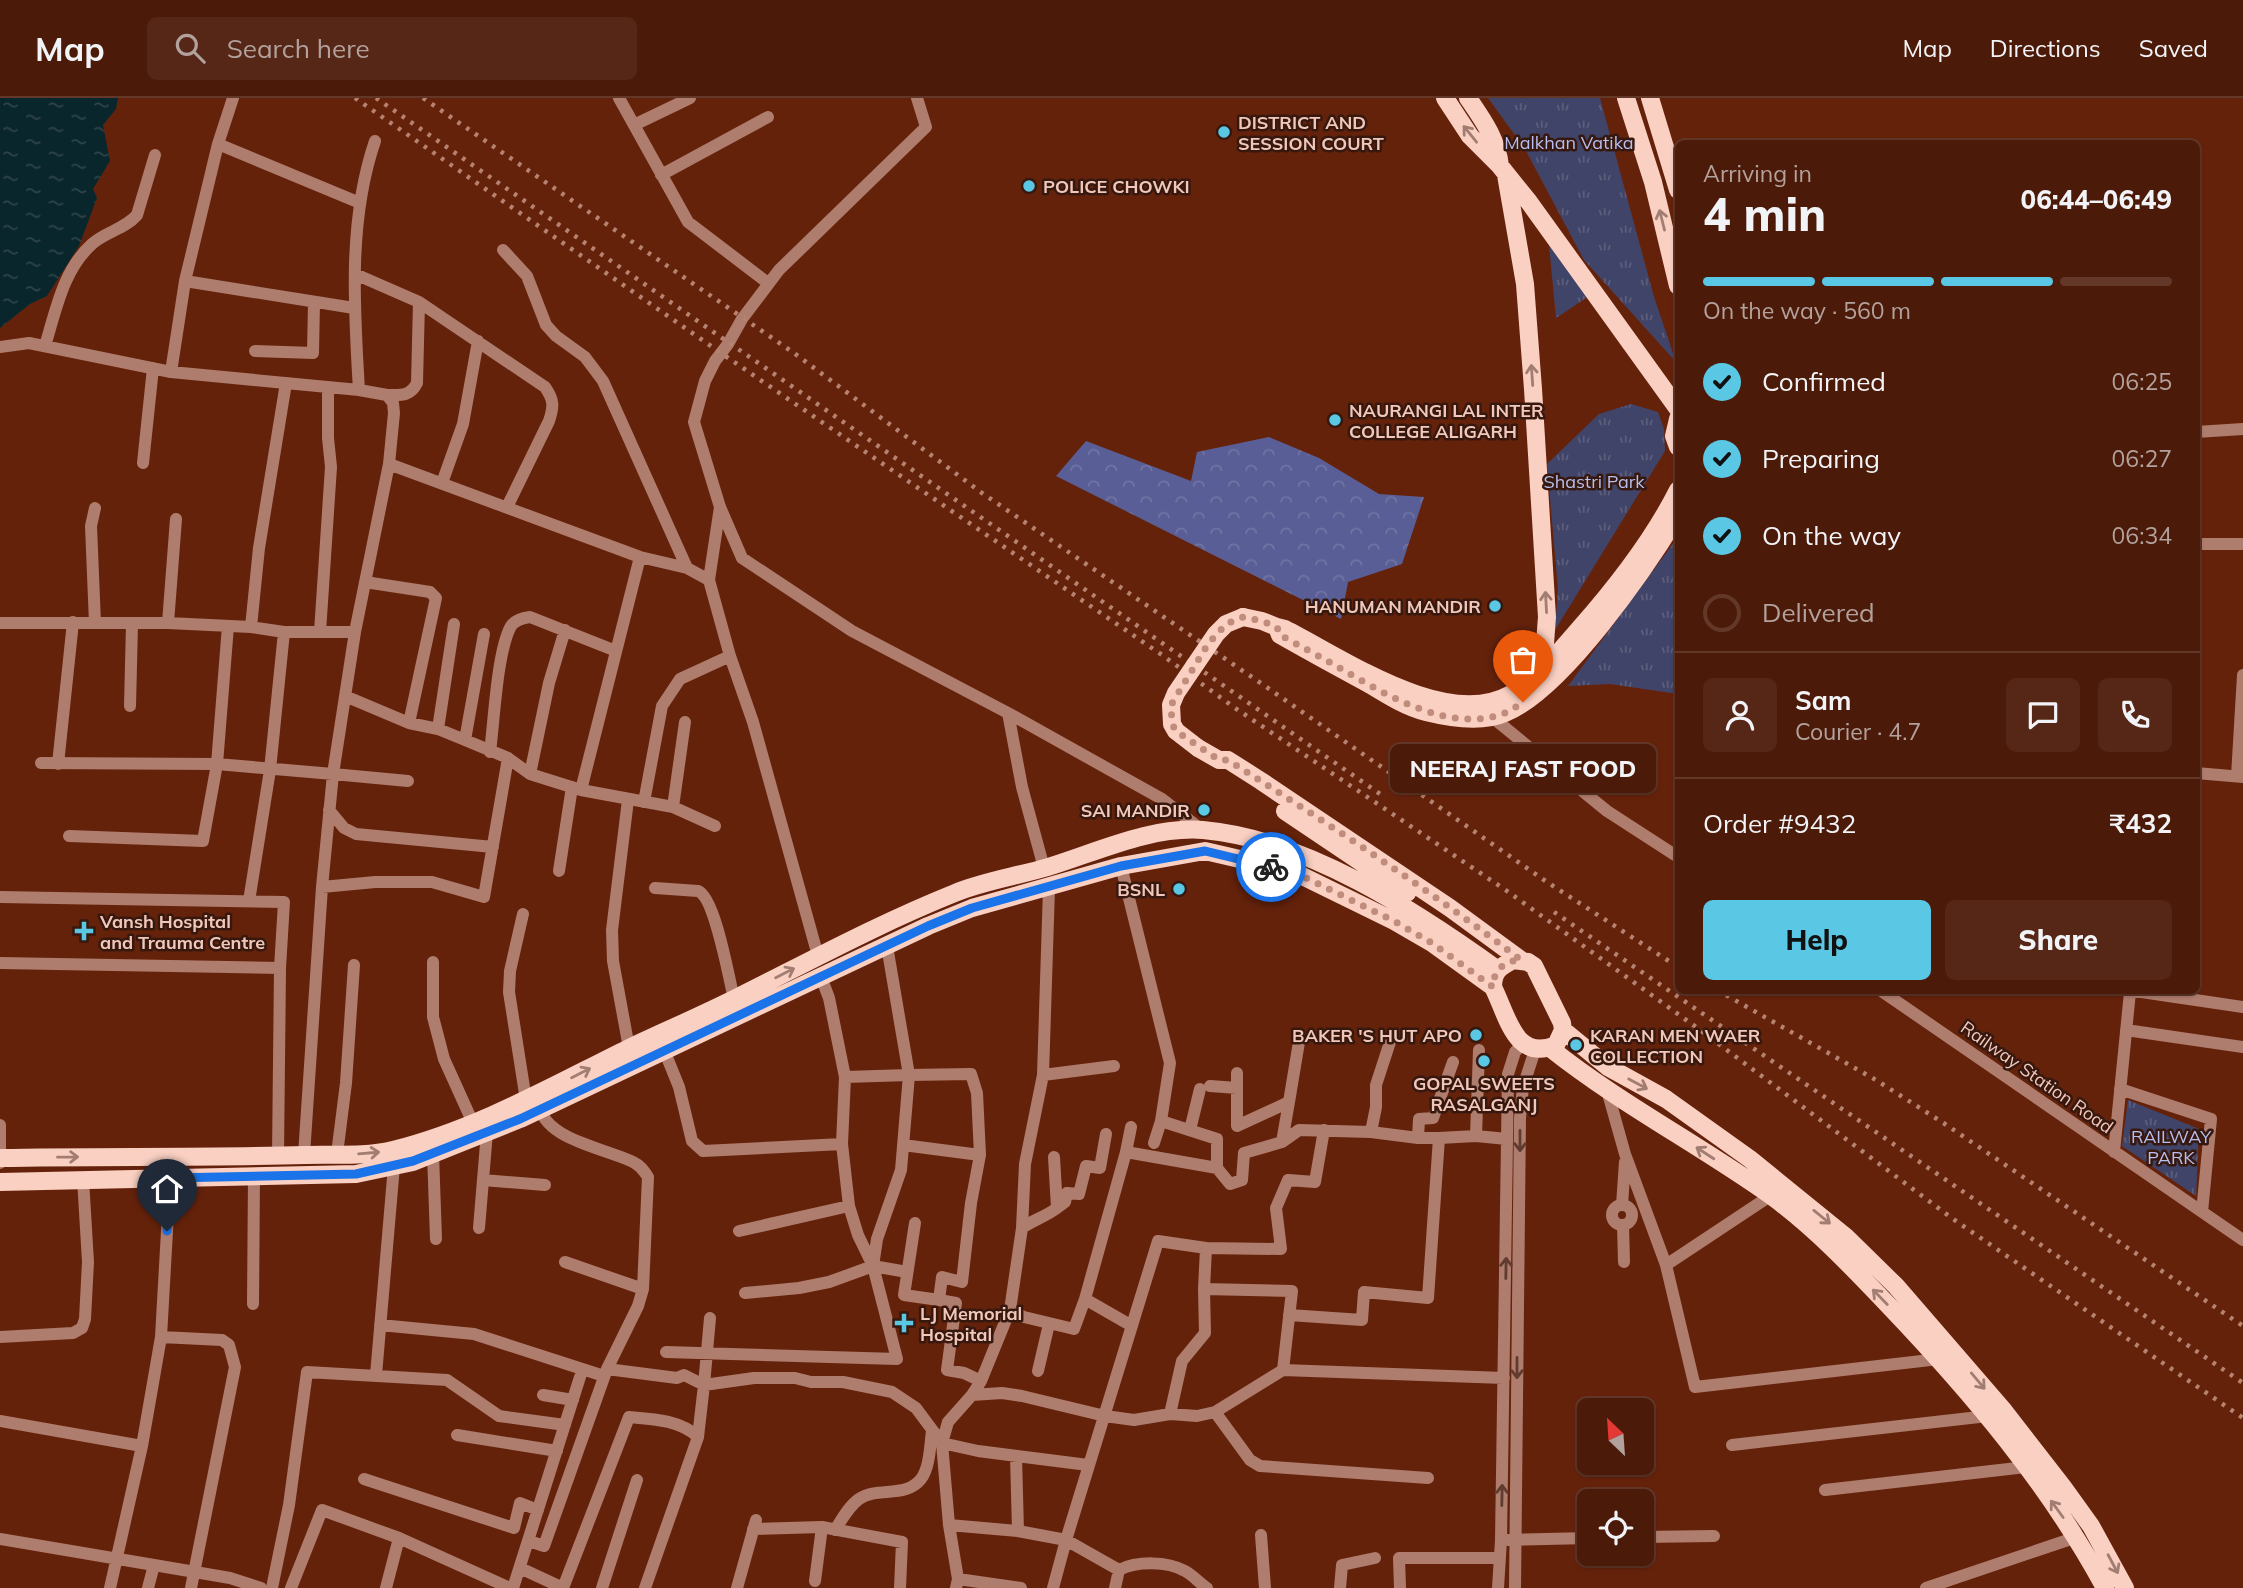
<!DOCTYPE html>
<html lang="en">
<head>
<meta charset="utf-8">
<style>
  :root { --surface:#4c1a08; --page:#562716; --text:#f1f3f6; --muted:#b2a19c; --line:#633829; --accent:#5ac8e5 }
  body { margin:0; font-family:Mulish,sans-serif; background:var(--page); color:var(--text); height:100vh; display:flex; flex-direction:column; font-size:26px; white-space:nowrap }
  * { box-sizing:border-box; margin:0 }
  p { font-size:23px; color:var(--muted) }
  .icon { flex:none; width:38px; height:38px; fill:none; stroke:currentColor; stroke-width:2; stroke-linecap:round; stroke-linejoin:round }
  .map { position:relative; flex:1; overflow:hidden }
  .panel { position:absolute; left:1675px; top:42px; width:525px; height:854px; display:flex; flex-direction:column; background:var(--surface); border-radius:10px; box-shadow:0 2px 5px #0004,0 0 0 2px var(--line) }
  .panel>* { flex:none }
  .needle { width:46px; rotate:335deg }
  .controls { position:absolute; left:1577px; top:1300px; display:grid; gap:14px }
  .controls a { display:grid; place-items:center; width:77px; height:77px; border-radius:10px; background:var(--surface); box-shadow:0 2px 5px #0004,0 0 0 2px var(--line); font-size:35px }
  .pin { position:absolute; display:grid; place-items:center; width:60px; height:60px; color:#fff; margin:-72px -30px; border-radius:50% 50% 50% 0; rotate:-45deg; box-shadow:0 0 7px #0007 }
  .pin .icon { rotate:45deg }
  .courier { position:absolute; display:grid; place-items:center; width:70px; height:70px; margin:-35px; border:5px solid #1a73e8; border-radius:50%; background:#fff; color:#222; box-shadow:0 2px 9px #0007 }
  .bubble { position:absolute; height:49px; border-radius:10px; background:var(--surface); box-shadow:0 2px 5px #0004,0 0 0 2px var(--line); font-size:23px; font-weight:800; line-height:49px; text-align:center }
  .overview em { font-style:normal; font-weight:800 }
  .overview div { display:flex; flex-direction:column-reverse }
  .overview { display:flex; align-items:center; justify-content:space-between; height:119px; padding:0 28px }
  h1 { font-size:46px; font-weight:800; line-height:52px }
  .bar { display:grid; grid-template-columns:repeat(4,1fr); gap:10px 7px; align-content:center; height:84px; padding:0 28px }
  .bar i { height:9px; border-radius:5px; background:var(--line) }
  .bar .selected { background:var(--accent) }
  .bar p { grid-column:span 4 }
  .line { display:flex; align-items:center; gap:18px; padding:0 28px; border-top:2px solid var(--line) }
  .line div { flex:1 }
  .round { display:grid; place-items:center; flex:none; width:74px; height:74px; border-radius:10px; background:var(--page) }
  ol { padding:0 28px; list-style:none }
  li { display:flex; align-items:center; gap:21px; height:77px }
  li p { margin-inline-start:auto }
  li .icon { padding:7px; border-radius:50%; background:var(--accent); color:#111; stroke-width:4 }
  li:last-child { color:var(--muted) }
  li i { width:38px; height:38px; border:4px solid var(--line); border-radius:50% }
  .button { display:flex; gap:14px; margin-top:auto; padding:14px 28px }
  .button a { flex:1; height:80px; border-radius:10px; background:var(--accent); color:#111; font-size:28px; font-weight:800; line-height:80px; text-align:center }
  .button a+a { background:var(--page); color:var(--text) }
  header { display:flex; align-items:center; gap:42px; box-sizing:border-box; height:98px; padding:0 35px; background:var(--surface); border-bottom:2px solid var(--line) }
  header strong { font-size:33px }
  nav { display:flex; gap:38px; margin-inline-start:auto; font-size:24px }
  .search { width:490px; height:63px; background:var(--page); display:flex; align-items:center; gap:18px; box-sizing:border-box; padding:0 24px; border-radius:10px; color:var(--muted); font-size:26px }
  .map>svg:first-child { display:block }
  .forest { fill:url(#forest-crowns) }
  .park { fill:url(#park-tufts) }
  .water { fill:url(#water-ripples) }
  .lines { fill:none; stroke-linecap:round; stroke-linejoin:round }
  .minor { stroke:#af7d6d; stroke-width:12 }
  .major { stroke:#fad0c3; stroke-width:18 }
  .rail { stroke:#b78371; stroke-width:4.5; stroke-dasharray:3.5 7; stroke-linecap:butt }
  .major-bridge { stroke:#fad0c3; stroke-width:18 }
  .oneway { stroke:#a27d72 }
  .oneway2 { stroke:#603b30 }
  .done { stroke:#c08d7d; stroke-width:7; stroke-dasharray:0 12.6 }
  .route { stroke:#1a73e8; stroke-width:9 }
  .poi-dot { fill:#5ac8e5; stroke:#36180f; stroke-width:2.5 }
  .labels { text-anchor:middle; dominant-baseline:central; stroke-width:5; stroke-linejoin:round; paint-order:stroke }
  .poi-label { font-size:18px; font-weight:bold; fill:#f1c7ba; stroke:#36180f; text-anchor:start }
  .park-label { font-size:18px; fill:#b7bef0; stroke:#36180f }
  .street-label { font-size:18px; fill:#f1c7ba; stroke:#36180f }
</style>
</head>
<body>
<header>
<strong>Map</strong>
<div class="search"><svg class="icon" aria-label="search" viewBox="0 0 24 24"><circle cx="10" cy="10" r="6"/><path d="M15 15l6 6"/></svg>Search here</div>
<nav><a>Map</a><a>Directions</a><a>Saved</a></nav>
</header>
<div class="map">
<svg width="2243" height="1490" viewBox="0 0 2243 1490">
  <defs>
    <pattern id="forest-crowns" width="20" height="18" patternUnits="userSpaceOnUse" patternTransform="scale(1.75)"><rect width="20" height="18" fill="#595e96"/><path d="M2 6a3 3 0 1 1 6 0M12 15a3 3 0 1 1 6 0" fill="none" stroke="#7174a3"/></pattern>
    <pattern id="park-tufts" width="24" height="20" patternUnits="userSpaceOnUse" patternTransform="scale(1.75)"><rect width="24" height="20" fill="#404469"/><path d="M3 7l-1-3M5 7V3M7 7l1-3M15 17l-1-3M17 17v-4M19 17l1-3" fill="none" stroke="#5c5e7c"/></pattern>
    <pattern id="water-ripples" width="26" height="14" patternUnits="userSpaceOnUse" patternTransform="scale(1.75)"><rect width="26" height="14" fill="#0a262d"/><path d="M2 4q2-2 4 0t4 0M15 11q2-2 4 0t4 0" fill="none" stroke="#2e4449"/></pattern>
  </defs>
  <rect width="100%" height="100%" fill="#65220b"/>
  <!-- forest -->
  <path class="forest" d="M1269 339 1319 360 1379 396 1424 399 1402 466 1348 484 1341 521 1056 378 1086 343 1191 383 1197 354Z"/>
  <!-- park -->
  <path class="park" d="M1488 0H1600L1654 199 1676 264 1584 162 1525 51Z
    M1549 147 1592 196 1556 220Z
    M1631 306 1658 314 1664 331 1665 353 1555 532 1558 491 1547 366 1599 316Z
    M1678 439V596L1610 586 1568 588Z
    M2128 1002 2199 1031 2196 1098 2122 1048Z"/>
  <!-- water -->
  <path class="water" d="M0 0H118L116 11 103 27 110 63 93 91 97 100 79 148 47 198 30 206 0 230Z"/>
  <g class="lines">
    <!-- minor -->
    <path class="minor" d="M619 0 688 124 768 185
      M917 0 926 29 779 172 742 221 728 246 715 263 705 283 694 324 720 409 742 460 852 533 1008 615 1162 701 1202 732
      M634 27 690 0
      M218 46 360 105
      M661 77 768 19
      M503 152 527 178 546 227 556 238 585 259 603 283 687 470
      M355 176 419 204 545 289C554 302 554 308 549 323L507 409
      M185 183 354 210
      M45 248C56 212 63 172 92 146 105 134 125 131 137 117L155 57
      M0 249 29 245 171 274 359 292C354 209 348 122 375 43
      M255 253 313 255 314 205
      M171 274 185 183 218 46 233 0
      M359 292 387 297 393 305 394 315 389 366 355 534 333 676 408 683
      M387 297C400 297 410 299 417 285L419 204
      M2196 334 2243 331
      M143 365 153 270
      M389 366 640 459 687 470 709 482 730 558 753 624 818 858
      M442 385 463 326 478 243
      M95 410 91 428 95 525
      M2196 446H2243
      M709 482 720 409
      M365 484 430 494 436 500 409 625
      M0 525H168L251 529 284 534H355
      M168 525 176 421
      M251 529 259 450 286 285
      M320 534 331 369 328 340V289
      M345 598 409 625 438 631 465 642 508 660 530 676 581 692 640 459
      M130 608 132 526
      M1008 615 1022 689 1044 770
      M1492 619 1607 713 1678 759
      M438 631 454 526
      M465 642 484 536
      M490 654C494 624 497 553 511 528 515 522 523 520 530 519L616 553
      M41 665 217 666 333 676 322 789 304 1057
      M58 666 73 524
      M2196 675 2243 679
      M530 676 549 585 565 532
      M2237 678 2243 577
      M581 692 673 709 715 728
      M628 702 612 832 613 863 629 950
      M644 704 662 608 680 581 730 558
      M673 709 685 624
      M329 712 344 730 356 736 493 749
      M69 738 203 743 217 666 228 528
      M1121 768 1170 965 1161 1023
      M559 773 572 689
      M322 789 375 784H432L484 799 508 660
      M655 790 698 793C715 799 729 881 734 901
      M1049 790 1043 977 1025 1066 1022 1130 1010 1212 981 1283 972 1297 948 1324 942 1345 949 1427 1018 1433 1066 1442 1053 1490
      M0 799 284 804 280 870 278 1058
      M249 803 270 672 284 534
      M523 816 510 873 509 894 526 1002
      M887 848 909 977 971 976 977 995 980 1057 971 1105 962 1184 942 1179 939 1202 956 1205 947 1272 964 1275 981 1283
      M433 864V919L444 961 473 1025
      M0 865 280 870
      M1880 892 2243 1142
      M2128 892 2243 909
      M2126 932 2243 949
      M664 952 679 989 692 1043 703 1053 842 1046
      M1237 975V1028L1289 1004 1282 1044
      M1043 977 1114 968
      M845 979 909 977 901 1072 877 1141 873 1168 907 1174
      M1210 988 1237 990
      M2120 991 2211 1021 2202 1114
      M1607 992 1625 1056 1666 1167 1770 1098
      M1289 1004 1300 938
      M0 1027V1065
      M1190 1032 1200 991
      M1371 1034 1376 1009V987L1391 941
      M1476 1038 1507 1041
      M1418 1040 1419 1021 1433 1020 1453 964
      M1439 1040 1476 1038 1479 952
      M1154 1045 1161 1023 1217 1041V1070
      M903 1047 980 1057
      M1126 1054 1131 1029
      M2114 1054 2130 894
      M433 1055 436 1141
      M337 1056 346 985 354 867
      M483 1082 545 1087
      M1612 1117a10 10 0 1 1 20 0a10 10 0 1 1-20 0Z
      M1622 1107 1625 1064
      M1057 1110 1065 1104 1067 1095 1079 1096 1086 1068 1100 1070 1106 1036
      M915 1125 904 1197 939 1202
      M1623 1127 1624 1164
      M479 1130 487 1034
      M1022 1130C1033 1122 1045 1119 1057 1110L1054 1059
      M739 1133 849 1108
      M1206 1150 1281 1151 1276 1110 1288 1082 1315 1084 1324 1032
      M565 1164 643 1191
      M1666 1167 1695 1289 1939 1261
      M745 1195 799 1190 829 1184 873 1168
      M1085 1201 1132 1228
      M253 1206 254 1079
      M1010 1212 1024 1219 1074 1231 1085 1201 1126 1054 1217 1070 1230 1086 1242 1082 1244 1055 1282 1044 1299 1032 1371 1034 1418 1040H1439L1428 1200 1364 1194 1362 1222 1289 1217
      M380 1227 474 1236 604 1278
      M0 1239 73 1235 82 1230 85 1221 88 1164 83 1081
      M161 1239 222 1242 229 1247 235 1269 191 1490
      M666 1254 897 1261 873 1168 858 1137 849 1108 842 1046 845 979 829 900 821 879
      M607 1271 677 1280 684 1277 704 1287 710 1220
      M1038 1273 1049 1226
      M376 1277 394 1068
      M543 1297 573 1302
      M972 1297 1002 1295 1022 1298 1105 1318 1134 1322 1170 1316 1182 1263 1205 1235 1204 1191
      M1215 1314 1250 1362 1260 1368 1428 1380
      M1170 1316 1197 1318 1215 1314 1283 1272
      M0 1323 142 1348
      M457 1337 557 1353
      M1732 1347 1988 1318
      M1016 1358 1018 1433
      M364 1381 514 1430 520 1405 538 1412
      M1825 1392 2026 1369
      M949 1427 958 1481 956 1490
      M753 1431 822 1429
      M835 1432C842 1421 849 1408 859 1401 878 1388 905 1401 921 1381 930 1369 930 1347 932 1333
      M1261 1437 1265 1490
      M1642 1439 1714 1438
      M0 1441 154 1467
      M1508 1442 1589 1440
      M529 1443 544 1448 607 1271 638 1208 643 1191 648 1079C644 1073 640 1067 633 1064 607 1051 550 1043 540 1011
      M520 1470 563 1490
      M1119 1472 1066 1442 1158 1143 1206 1150 1204 1191 1292 1193 1283 1272 1504 1280
      M958 1481 1021 1490
      M815 1483 822 1429 902 1444 900 1490
      M110 1490 142 1348 161 1239 170 1080
      M148 1490 154 1467 230 1480 261 1490
      M272 1490 289 1407 307 1274 447 1282 499 1318 565 1327
      M291 1490 322 1412 399 1440 510 1490
      M386 1490 399 1440
      M513 1490 580 1279
      M563 1490 629 1319C653 1321 680 1322 698 1339
      M602 1490 637 1382
      M645 1490 698 1339 704 1287 754 1280H795L811 1284H843L892 1294 916 1310 942 1345 978 1353 1088 1367
      M737 1490 756 1422
      M1115 1490 1119 1472C1137 1463 1167 1463 1185 1473 1193 1477 1199 1485 1207 1490
      M1340 1490 1342 1467 1375 1460
      M1400 1490 1399 1460H1499
      M1498 1490 1501 1442 1508 976 1515 954 1522 946
      M1515 1490 1520 1020 1523 989 1535 952
      M1926 1490 2077 1439"/>
    <!-- major -->
    <path class="major" d="M1445 0 1470 38 1500 68 1529 104 1678 311
      M1468 0C1483 22 1497 41 1500 68
      M1626 0 1653 84 1678 188
      M1650 0 1678 92
      M1506 77 1525 186 1533 291 1547 519 1543 571
      M1678 321 1674 338 1678 349
      M1678 392C1653 442 1617 488 1580 530 1559 554 1539 580 1511 596 1446 633 1343 560 1285 531L1277 529 1280 537C1310 554 1339 570 1369 586 1387 597 1406 609 1426 614 1450 620 1482 625 1505 615 1563 591 1645 471 1678 417
      M1243 519 1262 523 1277 529
      M1198 650 1219 662H1228L1261 683 1450 810 1521 862
      M1285 713 1407 795
      M1513 862 1528 864 1534 868 1562 925 1563 932 1556 947C1515 964 1508 919 1493 889 1493 873 1500 869 1513 862Z
      M1563 932 1608 969 1666 1001 1750 1061 1846 1139 1896 1188 2004 1313 2063 1389 2091 1428 2125 1490
      M1550 950C1619 1005 1698 1046 1770 1097 1814 1129 1852 1169 1890 1209 1971 1294 2049 1386 2105 1490
      M0 1060C102 1058 204 1060 305 1057 335 1056 364 1059 393 1052 477 1031 552 988 629 950 665 933 702 917 738 899 810 863 880 825 955 795 984 783 1018 778 1048 769 1097 754 1151 728 1203 732 1306 741 1416 813 1498 872
      M0 1084 356 1076 413 1064 520 1021 928 828 972 810 1121 768 1205 753 1292 773 1394 823 1432 845 1493 889"/>
    <!-- rail -->
    <path class="rail" d="M355 0 721 255 1162 557 1235 610 1507 793 1696 929 1953 1121 2243 1320
      M376 0 1380 696
      M423 0 794 255 982 395 1265 588 1547 784 1678 869
      M1554 814 2243 1285
      M1717 892 1876 982 1945 1026 2243 1228"/>
    <!-- major-bridge -->
    <path class="major-bridge" d="M1198 650 1176 633 1172 626 1171 607 1176 595 1216 536 1226 526 1243 519"/>
  </g>
  <!-- one-way arrows -->
  <defs><path id="oneway-shaft" d="M-6 0H5M1.5-3L5.5 0L1.5 3" fill="none" stroke-width="1.6" stroke-linecap="round" stroke-linejoin="round" transform="scale(1.75)"/></defs>
  <g class="oneway">
    <use href="#oneway-shaft" transform="translate(1470 36) rotate(-129)"/>
    <use href="#oneway-shaft" transform="translate(1662 122) rotate(-104)"/>
    <use href="#oneway-shaft" transform="translate(1532 277) rotate(-94)"/>
    <use href="#oneway-shaft" transform="translate(1546 504) rotate(-93)"/>
    <use href="#oneway-shaft" transform="translate(785 875) rotate(-27)"/>
    <use href="#oneway-shaft" transform="translate(581 975) rotate(-27)"/>
    <use href="#oneway-shaft" transform="translate(1638 986) rotate(28)"/>
    <use href="#oneway-shaft" transform="translate(369 1055) rotate(-5)"/>
    <use href="#oneway-shaft" transform="translate(1705 1055) rotate(-147)"/>
    <use href="#oneway-shaft" transform="translate(68 1059) rotate(-1)"/>
    <use href="#oneway-shaft" transform="translate(1822 1119) rotate(39)"/>
    <use href="#oneway-shaft" transform="translate(1880 1199) rotate(-134)"/>
    <use href="#oneway-shaft" transform="translate(1978 1283) rotate(50)"/>
    <use href="#oneway-shaft" transform="translate(2057 1411) rotate(-126)"/>
    <use href="#oneway-shaft" transform="translate(2113 1466) rotate(62)"/>
  </g>
  <g class="oneway2">
    <use href="#oneway-shaft" transform="translate(1520 1043) rotate(90)"/>
    <use href="#oneway-shaft" transform="translate(1506 1170) rotate(-89)"/>
    <use href="#oneway-shaft" transform="translate(1517 1270) rotate(90)"/>
    <use href="#oneway-shaft" transform="translate(1502 1397) rotate(-89)"/>
  </g>
  <g class="lines">
    <!-- done -->
    <path class="done" d="M1271 769 1292 773 1394 823 1432 845 1493 889C1493 873 1504 862 1521 862 1427 790 1327 725 1228 662H1219L1176 633 1172 626 1171 607 1208 546 1226 526 1243 519 1262 523 1277 529 1280 537C1300 548 1319 558 1338 569 1383 595 1450 637 1505 615 1511 613 1517 608 1523 604"/>
    <!-- route -->
    <path class="route" d="M167 1133 170 1080 356 1076 413 1063 520 1021 928 828 972 810 1121 768 1205 753 1271 769"/>
  </g>
  <!-- markers -->
  <g class="poi-dot">
    <circle cx="1224" cy="34" r="7"/>
    <circle cx="1029" cy="88" r="7"/>
    <circle cx="1335" cy="322" r="7"/>
    <circle cx="1495" cy="508" r="7"/>
    <circle cx="1204" cy="712" r="7"/>
    <circle cx="1179" cy="791" r="7"/>
    <path d="M80.5 822.5h7v7h7v7h-7v7h-7v-7h-7v-7h7z"/>
    <circle cx="1476" cy="937" r="7"/>
    <circle cx="1576" cy="947" r="7"/>
    <circle cx="1484" cy="963" r="7"/>
    <path d="M900.5 1214.5h7v7h7v7h-7v7h-7v-7h-7v-7h7z"/>
  </g>
  <g class="labels">
    <!-- poi labels -->
    <g class="poi-label">
      <text x="1238" y="24">DISTRICT AND<tspan x="1238" dy="21">SESSION COURT</tspan></text>
      <text x="1043" y="88">POLICE CHOWKI</text>
      <text x="1349" y="312">NAURANGI LAL INTER<tspan x="1349" dy="21">COLLEGE ALIGARH</tspan></text>
      <text x="1481" y="508" text-anchor="end">HANUMAN MANDIR</text>
      <text x="1190" y="712" text-anchor="end">SAI MANDIR</text>
      <text x="1165" y="791" text-anchor="end">BSNL</text>
      <text x="100" y="823">Vansh Hospital<tspan x="100" dy="21">and Trauma Centre</tspan></text>
      <text x="1462" y="937" text-anchor="end">BAKER 'S HUT APO</text>
      <text x="1590" y="937">KARAN MEN WAER<tspan x="1590" dy="21">COLLECTION</tspan></text>
      <text x="1484" y="985" text-anchor="middle">GOPAL SWEETS<tspan x="1484" dy="21">RASALGANJ</tspan></text>
      <text x="920" y="1215">LJ Memorial<tspan x="920" dy="21">Hospital</tspan></text>
    </g>
    <!-- park labels -->
    <g class="park-label">
      <text x="1569" y="44">Malkhan Vatika</text>
      <text x="1594" y="383">Shastri Park</text>
      <text x="2171" y="1038">RAILWAY<tspan x="2171" dy="21">PARK</tspan></text>
    </g>
    <!-- street labels -->
    <g class="street-label">
      <text transform="translate(2037 979) rotate(35)">Railway Station Road</text>
    </g>
  </g>
</svg>
<div class="controls">
<a><svg class="needle" viewBox="-14 -14 28 28"><path d="M0-13l5 13h-10z" fill="#e53935"/><path d="M0 13l5-13h-10z" fill="#b2a19c"/></svg></a>
<a><svg class="icon" aria-label="locate" viewBox="0 0 24 24"><circle cx="12" cy="12" r="6"/><path d="M12 2v4M12 18v4M2 12h4M18 12h4"/></svg></a>
</div>
<div class="pin" style="left:1523px;top:604px;background:#ea580c"><svg class="icon" aria-label="bag" viewBox="0 0 24 24"><path d="M5 8h14l-1 12H6zM9 8a3 3 0 0 1 6 0"/></svg></div>
<div class="pin" style="left:167px;top:1133px;background:#1f2937"><svg class="icon" aria-label="home" viewBox="0 0 24 24"><path d="M3 11l9-7 9 7M6 9v11h12V9"/></svg></div>
<div class="courier" style="left:1271px;top:769px"><svg class="icon" aria-label="bike" viewBox="0 0 24 24"><circle cx="6" cy="16" r="4"/><circle cx="18" cy="16" r="4"/><path d="M6 16l4-8h5l3 8M10 8l3 8H6M13 5h3"/></svg></div>
<div class="bubble" style="left:1390px;top:646px;width:266px">NEERAJ FAST FOOD</div>
<section class="panel">
<div class="overview"><div><h1>4 min</h1><p>Arriving in</p></div><em>06:44–06:49</em></div>
<div class="bar"><i class="selected"></i><i class="selected"></i><i class="selected"></i><i></i><p>On the way · 560 m</p></div>
<ol>
<li><svg class="icon" aria-label="check" viewBox="0 0 24 24"><path d="M5 12l5 5 9-10"/></svg>Confirmed<p>06:25</p></li>
<li><svg class="icon" aria-label="check" viewBox="0 0 24 24"><path d="M5 12l5 5 9-10"/></svg>Preparing<p>06:27</p></li>
<li><svg class="icon" aria-label="check" viewBox="0 0 24 24"><path d="M5 12l5 5 9-10"/></svg>On the way<p>06:34</p></li>
<li><i></i>Delivered</li>
</ol>
<div class="line" style="height:126px"><a class="round"><svg class="icon" aria-label="person" viewBox="0 0 24 24"><circle cx="12" cy="8" r="4"/><path d="M4 21q1-7 8-7t8 7"/></svg></a><div><b>Sam</b><p>Courier · 4.7</p></div><a class="round"><svg class="icon" aria-label="chat" viewBox="0 0 24 24"><path d="M4 5h16v11H9l-5 4z"/></svg></a><a class="round"><svg class="icon" aria-label="phone" viewBox="0 0 24 24"><path d="M5 4h4l2 5-3 2q2 4 5 5l2-3 5 2v4C11 20 4 13 5 4z"/></svg></a></div>
<div class="line" style="height:91px"><div>Order #9432</div><b>₹432</b></div>
<div class="button"><a>Help</a><a>Share</a></div>
</section>
</div>
</body>
</html>
